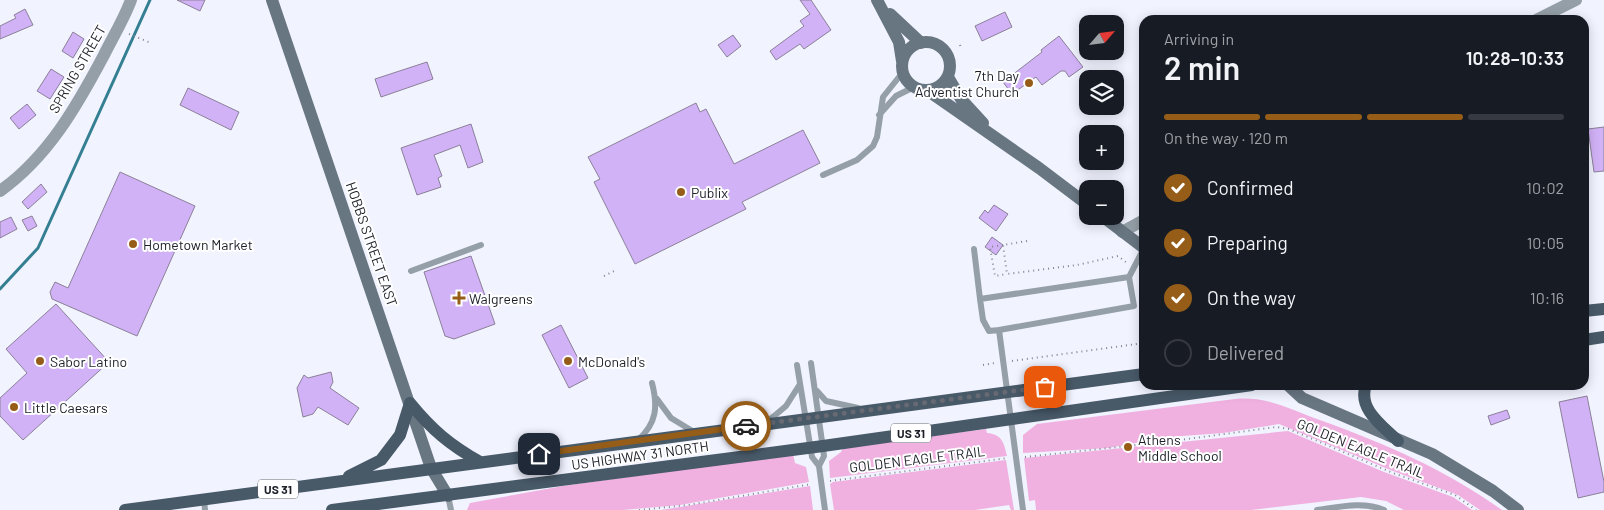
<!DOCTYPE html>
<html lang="en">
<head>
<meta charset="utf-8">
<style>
  :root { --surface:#171b24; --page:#242831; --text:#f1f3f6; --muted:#9ea1a6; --line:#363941; --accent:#965d19 }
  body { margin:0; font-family:Barlow,sans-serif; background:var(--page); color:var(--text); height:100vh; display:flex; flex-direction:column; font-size:19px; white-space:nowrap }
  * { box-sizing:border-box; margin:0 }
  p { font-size:16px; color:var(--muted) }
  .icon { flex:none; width:28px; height:28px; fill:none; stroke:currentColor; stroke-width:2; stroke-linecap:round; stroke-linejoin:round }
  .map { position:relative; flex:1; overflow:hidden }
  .side { position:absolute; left:1139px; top:15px; width:450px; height:375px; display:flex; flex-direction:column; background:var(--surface); border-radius:15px; box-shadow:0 2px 12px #0003 }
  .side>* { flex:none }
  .needle { width:32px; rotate:62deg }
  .buttons { position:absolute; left:1079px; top:15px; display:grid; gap:10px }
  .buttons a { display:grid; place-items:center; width:45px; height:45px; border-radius:10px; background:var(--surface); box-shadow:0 2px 12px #0003; font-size:25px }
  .pin { position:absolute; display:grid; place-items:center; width:42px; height:42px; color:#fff; margin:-21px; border-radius:10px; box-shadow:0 2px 8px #0006 }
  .courier { position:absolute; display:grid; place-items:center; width:50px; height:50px; margin:-25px; border:4px solid #965d19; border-radius:50%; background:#fff; color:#222; box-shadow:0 1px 6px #0007 }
  .headline em { font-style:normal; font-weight:600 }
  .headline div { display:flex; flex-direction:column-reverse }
  .headline { display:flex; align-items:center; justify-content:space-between; height:85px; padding:0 25px }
  h1 { font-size:32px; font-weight:600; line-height:38px }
  .bar { display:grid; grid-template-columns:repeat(4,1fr); gap:8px 5px; align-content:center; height:60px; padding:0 25px }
  .bar i { height:6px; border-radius:4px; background:var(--line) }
  .bar .active { background:var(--accent) }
  .bar p { grid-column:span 4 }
  ol { padding:0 25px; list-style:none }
  li { display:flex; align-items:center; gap:15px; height:55px }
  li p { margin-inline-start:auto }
  li .icon { padding:5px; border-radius:50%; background:var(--accent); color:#fff; stroke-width:4 }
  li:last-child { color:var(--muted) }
  li i { width:28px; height:28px; border:2px solid var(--line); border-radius:50% }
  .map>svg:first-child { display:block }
  .green { fill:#f0b1e1 }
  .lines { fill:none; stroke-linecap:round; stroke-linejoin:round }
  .stream { stroke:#357f92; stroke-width:3 }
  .building { fill:#d2b2f7; stroke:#8b8098 }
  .path { stroke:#848691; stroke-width:2; stroke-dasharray:1 4; stroke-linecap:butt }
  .lane { stroke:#959fa7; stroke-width:6 }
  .street { stroke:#959fa7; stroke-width:12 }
  .secondary { stroke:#687682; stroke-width:12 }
  .primary { stroke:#485968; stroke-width:12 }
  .done { stroke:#676973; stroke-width:5; stroke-dasharray:0 9 }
  .route { stroke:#965d19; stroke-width:6 }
  .poi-dot { fill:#965d19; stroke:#fff; stroke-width:2 }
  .labels { text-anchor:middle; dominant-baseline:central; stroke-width:4; stroke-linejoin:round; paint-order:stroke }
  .shield { fill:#fff; stroke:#606268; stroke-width:1 }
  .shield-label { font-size:12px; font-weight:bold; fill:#1c1e28 }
  .street-label { font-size:14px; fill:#1c1e28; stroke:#fff }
  .poi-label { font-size:14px; fill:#1c1e28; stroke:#fff; text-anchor:start }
</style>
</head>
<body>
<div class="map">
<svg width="1604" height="510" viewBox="0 0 1604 510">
  <rect width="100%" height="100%" fill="#f1f3ff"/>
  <!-- green -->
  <path class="green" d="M1235 399C1268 396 1291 410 1320 420 1386 444 1444 469 1502 510H1480L1458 495 1393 471 1279 424 1223 433 1169 437 1108 448 1023 453V435L1037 424Z
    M986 429 987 433C1002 434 1004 443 1007 456L830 478 829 461 841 452 843 448Z
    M1288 431 1384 472 1453 497 1472 510H1404L1386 501 1361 497 1251 510H1036L1035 500 1029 501 1024 458Z
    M793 454 795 463 806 467 809 482 680 505 623 510H467L470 503 563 486Z
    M1006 460 1014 510H1011L1009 505 975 510H834L830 484 833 482Z
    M810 486 813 510H661Z"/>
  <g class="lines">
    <!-- stream -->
    <path class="stream" d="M0 289 38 248 150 0"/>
  </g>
  <!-- building -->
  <path class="building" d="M177 0H205L200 11Z
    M800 0H811L831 30 804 49 800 44 776 60 770 51 804 26 800 21 810 14Z
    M25 9 33 25 0 39V26L16 18 14 15Z
    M1005 12 1012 27 982 41 975 26Z
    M73 32 84 39 73 58 62 51Z
    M733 35 741 46 727 57 718 45Z
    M1059 36 1083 67 1069 77 1065 71H1061L1042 85 1036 77 1012 94 1003 82 1042 52 1041 50Z
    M427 62 433 79 381 97 375 79Z
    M51 69 64 77 50 99 37 91Z
    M188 88 239 112 231 130 180 105Z
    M696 103 700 112 706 109 734 164 803 130 820 163 742 202 746 209 635 264 594 182 600 179 588 157Z
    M27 104 36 115 19 129 10 118Z
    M471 124 483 162 468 168 460 145 434 155 442 176 438 178 441 187 417 195 401 148Z
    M1604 127V171L1594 172 1588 129Z
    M120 172 195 206 137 336 52 299 50 292 55 282 68 288Z
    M41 184 47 192 28 209 22 202Z
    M994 205 1008 214 996 231 979 218 985 210 988 213Z
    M32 216 37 226 28 231 22 220Z
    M11 217 17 229 0 238V222Z
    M992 237 1003 245 996 255 985 247Z
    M471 256 495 324 454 339 445 336 424 272Z
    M56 304 109 362 23 440 0 416V398L27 373 6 349Z
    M561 325 588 378 569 388 542 335Z
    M331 372 333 382 330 388 359 408 348 425 318 407 313 414 303 417 297 388 304 375 308 378Z
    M1587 396 1604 482V492L1578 498 1559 402Z
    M1507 410 1510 418 1491 425 1488 416Z"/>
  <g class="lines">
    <!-- path -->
    <path class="path" d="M129 34 151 43
      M960 45 961 48
      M1027 241 1003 245 1007 274 1077 265 1118 256 1127 263
      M1003 245 990 247 995 276 1007 274
      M604 276 616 270
      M1012 361 1144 343
      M983 365 995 363
      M1025 457 1165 442 1276 427 1289 429 1393 473 1455 495 1476 510
      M830 481 1008 458
      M639 510 688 505 812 484"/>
    <!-- lane -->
    <path class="lane" d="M879 115 896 96 914 87
      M823 175 857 160 873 146 877 137 883 97 903 72
      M974 249 980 299
      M411 271 481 245
      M999 330 989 331 983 320 980 299 1129 277
      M811 363 824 456 819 466
      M797 365 812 457 819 466 825 510
      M817 391 826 401 858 408
      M657 399 671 418 694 432
      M767 422 786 406 800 384
      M638 440C657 423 658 406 652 383
      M448 496 451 510
      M204 499 205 510
      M1023 510 999 330 1134 306 1129 277 1144 248
      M1317 510C1339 507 1363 501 1384 510"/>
    <!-- street -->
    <path class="street" d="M1536 20 1576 0
      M0 191C48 157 77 106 104 55 113 37 124 19 131 0
      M1122 232 1144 220"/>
    <!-- secondary -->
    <path class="secondary" d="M272 0 431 468 448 496
      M877 0 899 42 902 61
      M890 14 921 43
      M902 66a24 24 0 1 1 48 0a24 24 0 1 1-48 0Z
      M948 77 961 99 983 123
      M927 90 1039 168 1088 205
      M1102 216 1144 248
      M1288 385 1302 398 1432 454 1493 491 1518 510"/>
    <!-- primary -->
    <path class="primary" d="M1584 311 1604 309
      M1584 340 1604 337
      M1366 385C1357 409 1383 426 1398 441
      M410 403C432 430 450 445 480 462
      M349 476 381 460 400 435 410 403
      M125 510 1144 374
      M332 510 823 446 1252 385"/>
  </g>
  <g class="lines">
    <!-- done -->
    <path class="done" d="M746 426 1045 387"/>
    <!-- route -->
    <path class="route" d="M539 454 746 426"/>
  </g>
  <!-- markers -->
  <g class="poi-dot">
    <circle cx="1029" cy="83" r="5"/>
    <circle cx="681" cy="192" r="5"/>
    <circle cx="133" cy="244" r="5"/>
    <path d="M456.5 290.5h5v5h5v5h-5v5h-5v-5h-5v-5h5z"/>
    <circle cx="40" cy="361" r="5"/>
    <circle cx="568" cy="361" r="5"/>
    <circle cx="14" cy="407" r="5"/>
    <circle cx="1128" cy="447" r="5"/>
  </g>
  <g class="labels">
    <!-- shield labels -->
    <g class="shield">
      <rect x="891" y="423.5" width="40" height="19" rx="4"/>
      <rect x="258" y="479.5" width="40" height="19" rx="4"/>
    </g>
    <g class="shield-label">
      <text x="911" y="433">US 31</text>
      <text x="278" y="489">US 31</text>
    </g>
    <!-- street labels -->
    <g class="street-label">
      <text transform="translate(77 69) rotate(-60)">SPRING STREET</text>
      <text transform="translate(372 244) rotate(71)">HOBBS STREET EAST</text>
      <text transform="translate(1361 448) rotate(22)">GOLDEN EAGLE TRAIL</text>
      <text transform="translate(640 455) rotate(-8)">US HIGHWAY 31 NORTH</text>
      <text transform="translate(917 459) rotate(-7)">GOLDEN EAGLE TRAIL</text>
    </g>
    <!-- poi labels -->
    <g class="poi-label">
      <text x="1019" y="75" text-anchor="end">7th Day<tspan x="1019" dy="16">Adventist Church</tspan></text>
      <text x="691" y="192">Publix</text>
      <text x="143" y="244">Hometown Market</text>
      <text x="469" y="298">Walgreens</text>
      <text x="50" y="361">Sabor Latino</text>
      <text x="578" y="361">McDonald's</text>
      <text x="24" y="407">Little Caesars</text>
      <text x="1138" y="439">Athens<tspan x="1138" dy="16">Middle School</tspan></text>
    </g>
  </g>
</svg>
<div class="buttons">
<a><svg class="needle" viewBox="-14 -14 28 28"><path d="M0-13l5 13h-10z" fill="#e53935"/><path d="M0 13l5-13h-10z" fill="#9ea1a6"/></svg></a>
<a><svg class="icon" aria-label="layers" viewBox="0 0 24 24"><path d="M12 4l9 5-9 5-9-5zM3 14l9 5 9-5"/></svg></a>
<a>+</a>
<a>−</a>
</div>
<div class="pin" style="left:1045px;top:387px;background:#ea580c"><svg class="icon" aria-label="bag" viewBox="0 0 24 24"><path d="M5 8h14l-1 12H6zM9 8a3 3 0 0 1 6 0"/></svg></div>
<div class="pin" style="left:539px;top:454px;background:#1f2937"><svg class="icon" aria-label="home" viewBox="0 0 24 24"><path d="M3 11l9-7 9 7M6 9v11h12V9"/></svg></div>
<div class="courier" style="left:746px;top:426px"><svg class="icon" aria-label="car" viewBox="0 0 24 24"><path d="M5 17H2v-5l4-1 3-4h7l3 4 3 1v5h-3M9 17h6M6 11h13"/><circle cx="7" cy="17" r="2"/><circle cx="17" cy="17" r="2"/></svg></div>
<section class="side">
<div class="headline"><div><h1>2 min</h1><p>Arriving in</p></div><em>10:28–10:33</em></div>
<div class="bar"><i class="active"></i><i class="active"></i><i class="active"></i><i></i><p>On the way · 120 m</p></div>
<ol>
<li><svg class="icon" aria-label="check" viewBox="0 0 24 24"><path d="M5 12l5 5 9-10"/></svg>Confirmed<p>10:02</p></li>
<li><svg class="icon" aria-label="check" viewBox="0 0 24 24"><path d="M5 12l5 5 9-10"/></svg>Preparing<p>10:05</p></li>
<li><svg class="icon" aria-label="check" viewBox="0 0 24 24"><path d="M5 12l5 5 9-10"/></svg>On the way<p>10:16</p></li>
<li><i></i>Delivered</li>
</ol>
</section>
</div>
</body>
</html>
